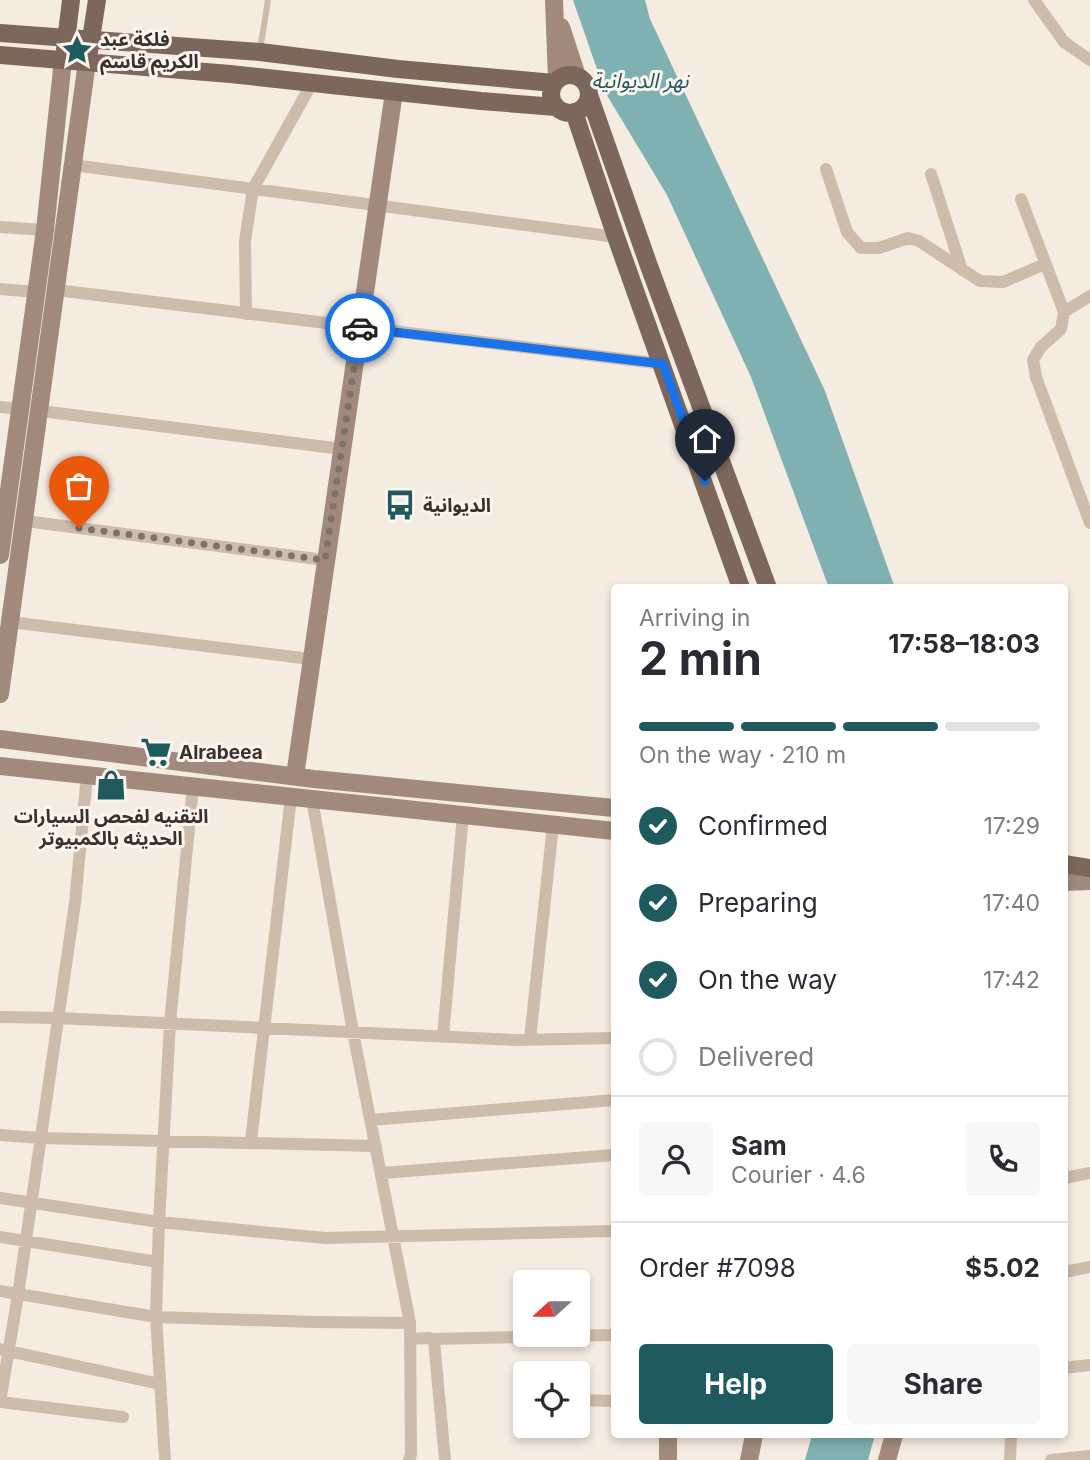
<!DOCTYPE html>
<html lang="en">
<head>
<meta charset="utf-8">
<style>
  :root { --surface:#fff; --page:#f7f7f7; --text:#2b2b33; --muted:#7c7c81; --line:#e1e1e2; --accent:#1f5a5e }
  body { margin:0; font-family:Inter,"Noto Sans Arabic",sans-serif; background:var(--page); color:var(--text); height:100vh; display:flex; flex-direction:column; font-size:26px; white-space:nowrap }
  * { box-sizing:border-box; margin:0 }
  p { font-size:23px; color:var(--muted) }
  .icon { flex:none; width:38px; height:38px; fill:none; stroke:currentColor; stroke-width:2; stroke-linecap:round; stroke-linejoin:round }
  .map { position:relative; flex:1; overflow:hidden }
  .drawer { position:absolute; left:611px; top:584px; width:457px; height:854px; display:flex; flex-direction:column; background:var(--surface); border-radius:7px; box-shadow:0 4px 10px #0003 }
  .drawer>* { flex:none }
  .needle { width:46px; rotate:249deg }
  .controls { position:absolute; left:513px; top:1270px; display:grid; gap:14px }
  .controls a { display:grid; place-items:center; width:77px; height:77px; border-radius:7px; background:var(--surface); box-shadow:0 4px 10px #0003; font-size:35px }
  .pin { position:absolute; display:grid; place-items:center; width:60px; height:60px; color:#fff; margin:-72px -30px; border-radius:50% 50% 50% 0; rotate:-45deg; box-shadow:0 0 7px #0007 }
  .pin .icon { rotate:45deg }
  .courier { position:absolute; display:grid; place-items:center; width:70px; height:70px; margin:-35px; border:5px solid #1a73e8; border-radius:50%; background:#fff; color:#222; box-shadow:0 2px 9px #0007 }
  .headline em { font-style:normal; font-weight:700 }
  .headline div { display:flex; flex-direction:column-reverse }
  .headline { display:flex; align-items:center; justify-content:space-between; height:119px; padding:0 28px }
  h1 { font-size:46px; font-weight:700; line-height:52px }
  .bar { display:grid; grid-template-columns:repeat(4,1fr); gap:10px 7px; align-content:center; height:84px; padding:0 28px }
  .bar i { height:9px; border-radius:5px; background:var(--line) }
  .bar .selected { background:var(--accent) }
  .bar p { grid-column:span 4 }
  .line { display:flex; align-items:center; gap:18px; padding:0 28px; border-top:2px solid var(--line) }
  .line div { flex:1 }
  .round { display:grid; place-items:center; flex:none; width:74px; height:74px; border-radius:7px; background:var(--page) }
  ol { padding:0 28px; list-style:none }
  li { display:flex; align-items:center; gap:21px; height:77px }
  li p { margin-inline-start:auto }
  li .icon { padding:7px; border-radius:50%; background:var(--accent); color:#fff; stroke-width:4 }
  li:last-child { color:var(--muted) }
  li i { width:38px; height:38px; border:4px solid var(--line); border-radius:50% }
  .button { display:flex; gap:14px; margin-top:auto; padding:14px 28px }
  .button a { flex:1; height:80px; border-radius:7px; background:var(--accent); color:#fff; font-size:28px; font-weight:700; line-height:80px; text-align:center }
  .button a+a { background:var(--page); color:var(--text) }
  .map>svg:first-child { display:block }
  .water { fill:#7fb0b2 }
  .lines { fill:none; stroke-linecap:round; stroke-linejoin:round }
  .lane { stroke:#cdbbac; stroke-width:6 }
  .street { stroke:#cdbbac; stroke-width:12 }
  .secondary { stroke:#a18a7d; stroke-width:18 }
  .primary { stroke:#7d675c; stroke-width:18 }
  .done { stroke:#7c716b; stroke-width:7; stroke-dasharray:0 12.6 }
  .route { stroke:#1a73e8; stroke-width:9 }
  .labels { text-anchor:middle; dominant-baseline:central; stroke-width:6; stroke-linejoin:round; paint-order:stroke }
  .poi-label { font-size:19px; font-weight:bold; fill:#3b302b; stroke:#fbf5ee; text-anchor:start }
  .water-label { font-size:21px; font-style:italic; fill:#1f5a5e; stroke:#fbf5ee }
</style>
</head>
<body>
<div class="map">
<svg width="1090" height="1460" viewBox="0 0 1090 1460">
  <rect width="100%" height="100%" fill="#f4ebe1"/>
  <!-- water -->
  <path class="water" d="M573 0H645L650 19 825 391 895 588H829L751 377 667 195 605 92Z
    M812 1435H875L868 1460H805Z"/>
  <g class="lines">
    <!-- lane -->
    <path class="lane" d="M260 50 268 0"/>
    <!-- street -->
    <path class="street" d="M1034 0 1064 42 1090 60
      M73 165 616 237
      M826 169 847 232 861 248H879L908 238 919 241 980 281 1003 282 1045 264
      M931 174 962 270
      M1021 199 1064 312 1061 329 1041 347 1033 360 1036 377 1090 523
      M0 227 45 230
      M0 289 36 292
      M56 290 663 364
      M1064 312 1090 296
      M246 314 245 241 253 189 312 83
      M0 407 20 409
      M41 411 342 449
      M25 521 325 560
      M10 622 311 659
      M312 799 353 1032 410 1323 411 1454 409 1460
      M0 1017 58 1018 515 1040 614 1038
      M443 1036 463 815
      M530 1039 553 825
      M371 1120 614 1100
      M0 1135 40 1138 376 1146
      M251 1141 291 797
      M382 1173 614 1155
      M1064 1178 1090 1173
      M0 1198 159 1222 325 1238 614 1231
      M0 1237 158 1262
      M1064 1272 1090 1267
      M0 1291 156 1317 315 1322 410 1323
      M410 1339 429 1338 434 1341 445 1460
      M431 1339 614 1335
      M0 1349 160 1384
      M1064 1368 1090 1365
      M578 1400 614 1401
      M0 1402 18 1295 75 903 87 775
      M0 1402 123 1417
      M165 1460 156 1317 159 1222 170 1023 193 787
      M1010 1460 1011 1435
      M1051 1460 1090 1456"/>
    <!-- secondary -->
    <path class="secondary" d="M554 0 557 80
      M561 27 577 76
      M0 555 45 230 63 60
      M0 694 87 62
      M0 739 314 779 614 808
      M0 766 614 831
      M295 776 394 92
      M1064 882 1090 881
      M668 1435V1460
      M749 1460 754 1435
      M887 1460 894 1435"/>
    <!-- primary -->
    <path class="primary" d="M0 33 260 52 398 69 554 83
      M65 49 71 0
      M89 52 97 0
      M0 55 230 74 481 101 556 107
      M551 94a19 19 0 1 1 38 0a19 19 0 1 1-38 0Z
      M589 95 649 266 768 588
      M574 112 616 237 741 588
      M1064 864 1090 868"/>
  </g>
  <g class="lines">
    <!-- done -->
    <path class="done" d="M79 528 325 560 360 328"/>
    <!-- route -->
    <path class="route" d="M360 328 663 364 705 481"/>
  </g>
  <!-- icons -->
  <defs>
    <g id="sight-bare" transform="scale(2.415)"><path d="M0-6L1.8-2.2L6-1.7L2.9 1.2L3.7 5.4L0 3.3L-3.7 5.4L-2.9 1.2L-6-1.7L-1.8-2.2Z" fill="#1f5a5e" stroke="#fbf5ee" stroke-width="2.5" paint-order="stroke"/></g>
    <g id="bus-bare" transform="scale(2.415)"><path d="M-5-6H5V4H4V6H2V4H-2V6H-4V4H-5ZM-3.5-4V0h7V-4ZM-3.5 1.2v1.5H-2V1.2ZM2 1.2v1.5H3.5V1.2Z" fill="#1f5a5e" stroke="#fbf5ee" stroke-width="2.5" paint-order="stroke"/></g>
    <g id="supermarket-bare" transform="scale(2.415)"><path d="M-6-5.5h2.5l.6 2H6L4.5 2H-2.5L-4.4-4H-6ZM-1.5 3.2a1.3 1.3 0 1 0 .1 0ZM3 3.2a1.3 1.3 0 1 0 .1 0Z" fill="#1f5a5e" stroke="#fbf5ee" stroke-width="2.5" paint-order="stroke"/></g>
    <g id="shop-bare" transform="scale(2.415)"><path d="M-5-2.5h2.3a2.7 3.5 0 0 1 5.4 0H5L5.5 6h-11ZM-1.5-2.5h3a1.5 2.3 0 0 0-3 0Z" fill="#1f5a5e" stroke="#fbf5ee" stroke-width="2.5" paint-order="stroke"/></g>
  </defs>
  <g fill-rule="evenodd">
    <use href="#sight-bare" x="77" y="50"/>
    <use href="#bus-bare" x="400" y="505"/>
    <use href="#supermarket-bare" x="156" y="752"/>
    <use href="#shop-bare" x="111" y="785"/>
  </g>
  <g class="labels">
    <!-- poi labels -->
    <g class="poi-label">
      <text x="100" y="39">فلكة عبد<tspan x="100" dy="22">الكريم قاسم</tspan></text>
      <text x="423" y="505">الديوانية</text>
      <text x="179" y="752">Alrabeea</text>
      <text x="111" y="816" text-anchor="middle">التقنيه لفحص السيارات<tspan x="111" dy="22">الحديثه بالكمبيوتر</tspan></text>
    </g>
    <!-- water labels -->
    <g class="water-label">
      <text x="640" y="80">نهر الديوانية</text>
    </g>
  </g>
</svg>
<div class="controls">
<a><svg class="needle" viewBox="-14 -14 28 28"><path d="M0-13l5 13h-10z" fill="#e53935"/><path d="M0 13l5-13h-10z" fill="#7c7c81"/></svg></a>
<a><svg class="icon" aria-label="locate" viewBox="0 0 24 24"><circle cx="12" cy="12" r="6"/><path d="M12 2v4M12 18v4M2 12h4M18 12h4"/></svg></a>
</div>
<div class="pin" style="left:79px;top:528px;background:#ea580c"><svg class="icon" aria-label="bag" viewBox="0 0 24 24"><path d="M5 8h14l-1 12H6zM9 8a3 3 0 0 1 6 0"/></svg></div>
<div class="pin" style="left:705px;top:481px;background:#1f2937"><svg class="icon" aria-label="home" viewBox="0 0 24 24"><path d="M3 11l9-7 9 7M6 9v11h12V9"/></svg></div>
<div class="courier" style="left:360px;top:328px"><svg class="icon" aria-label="car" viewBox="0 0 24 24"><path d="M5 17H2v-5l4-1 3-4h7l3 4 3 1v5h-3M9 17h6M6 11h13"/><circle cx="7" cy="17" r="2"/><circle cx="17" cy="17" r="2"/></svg></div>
<section class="drawer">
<div class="headline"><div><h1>2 min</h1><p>Arriving in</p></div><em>17:58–18:03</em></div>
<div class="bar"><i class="selected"></i><i class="selected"></i><i class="selected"></i><i></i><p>On the way · 210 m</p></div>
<ol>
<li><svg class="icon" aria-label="check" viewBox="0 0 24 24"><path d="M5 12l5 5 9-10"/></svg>Confirmed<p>17:29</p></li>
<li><svg class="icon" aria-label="check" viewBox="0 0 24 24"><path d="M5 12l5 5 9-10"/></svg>Preparing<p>17:40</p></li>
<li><svg class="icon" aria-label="check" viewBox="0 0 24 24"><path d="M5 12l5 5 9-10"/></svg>On the way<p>17:42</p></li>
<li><i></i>Delivered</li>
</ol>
<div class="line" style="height:126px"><a class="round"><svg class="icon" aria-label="person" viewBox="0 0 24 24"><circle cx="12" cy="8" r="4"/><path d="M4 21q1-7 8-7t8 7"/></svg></a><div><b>Sam</b><p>Courier · 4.6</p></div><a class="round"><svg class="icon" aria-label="phone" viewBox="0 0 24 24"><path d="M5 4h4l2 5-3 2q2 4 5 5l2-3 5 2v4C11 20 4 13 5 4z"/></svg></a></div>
<div class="line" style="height:91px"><div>Order #7098</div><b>$5.02</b></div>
<div class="button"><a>Help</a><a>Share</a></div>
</section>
</div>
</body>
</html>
